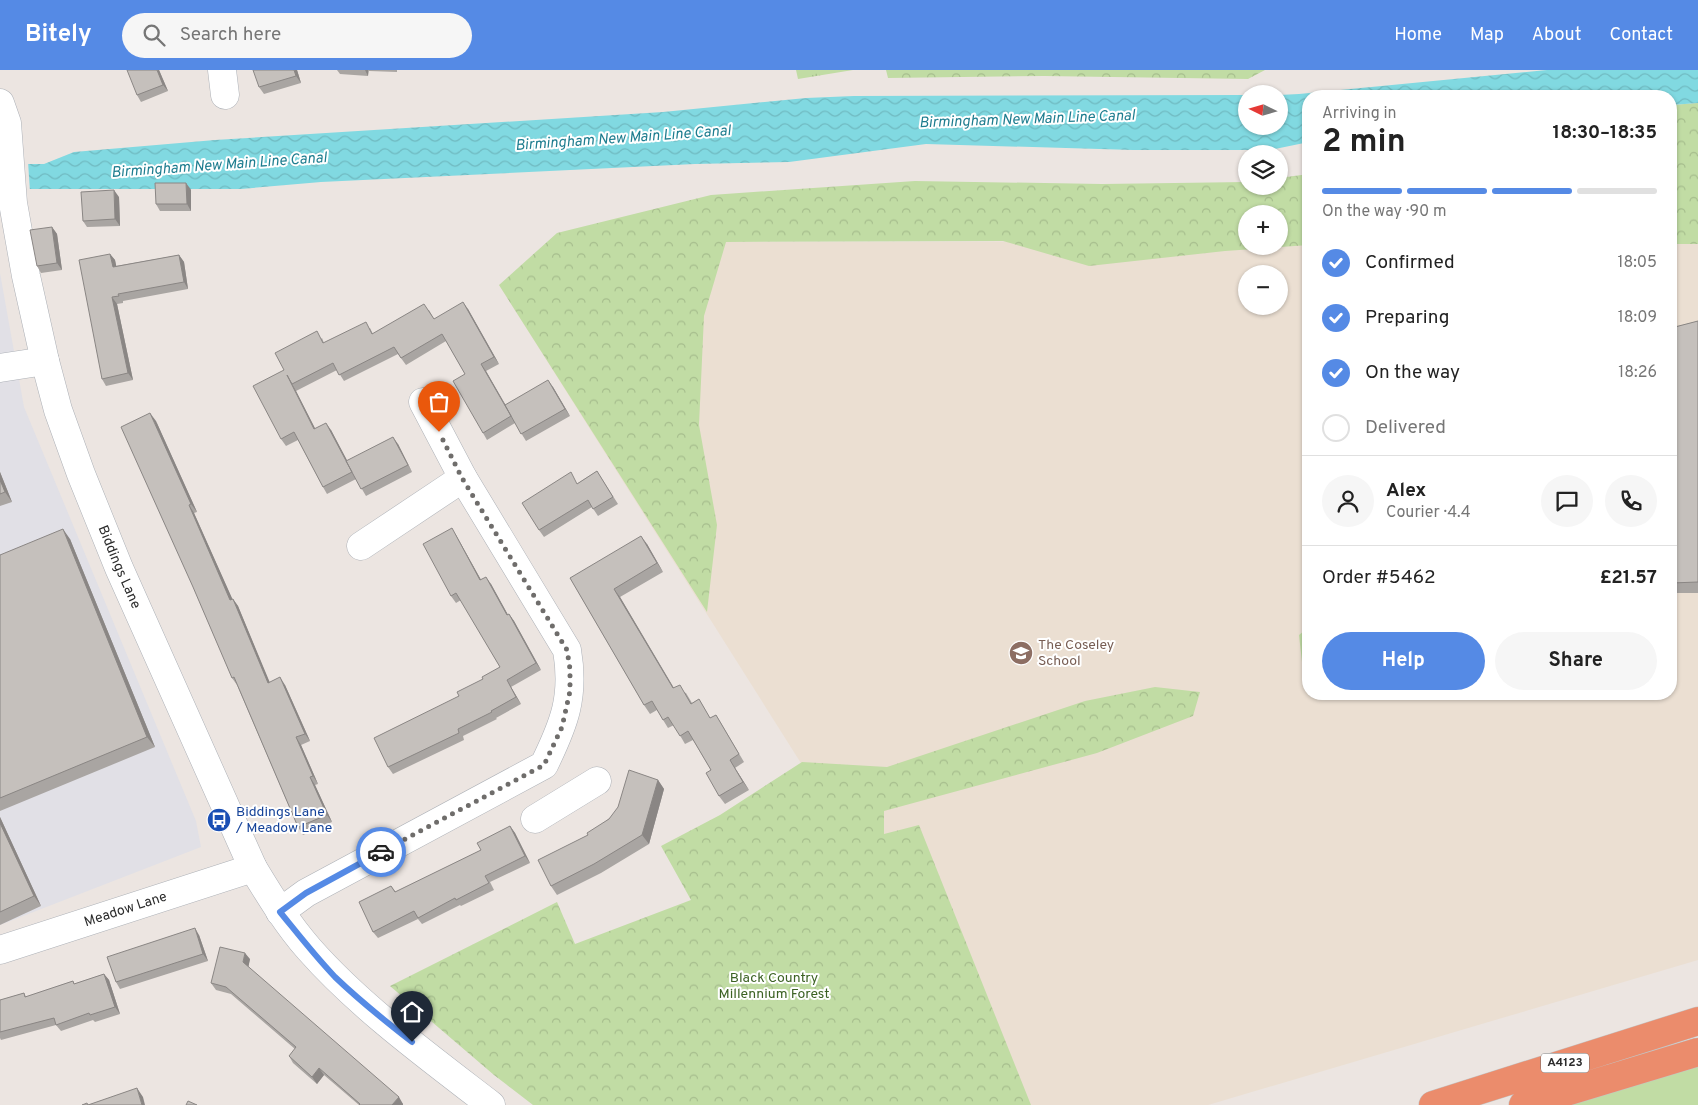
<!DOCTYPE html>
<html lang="en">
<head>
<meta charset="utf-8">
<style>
  :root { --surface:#fff; --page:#f6f6f6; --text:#222; --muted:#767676; --line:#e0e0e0; --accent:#558ae5 }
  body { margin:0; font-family:Overpass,sans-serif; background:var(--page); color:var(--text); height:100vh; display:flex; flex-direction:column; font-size:19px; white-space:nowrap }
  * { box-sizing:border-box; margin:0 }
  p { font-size:16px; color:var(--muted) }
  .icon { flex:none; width:28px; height:28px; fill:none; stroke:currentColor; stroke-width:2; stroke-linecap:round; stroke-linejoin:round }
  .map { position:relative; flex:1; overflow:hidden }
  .sheet { position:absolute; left:1302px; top:20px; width:375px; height:610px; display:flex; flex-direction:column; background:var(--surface); border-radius:20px; box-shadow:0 1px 4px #0004 }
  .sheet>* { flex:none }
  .needle { width:32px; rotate:275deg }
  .buttons { position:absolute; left:1238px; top:15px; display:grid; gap:10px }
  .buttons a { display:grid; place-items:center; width:50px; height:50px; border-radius:50%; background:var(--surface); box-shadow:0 1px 4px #0004; font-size:25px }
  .pin { position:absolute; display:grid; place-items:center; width:42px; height:42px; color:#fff; margin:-51px -21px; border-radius:50% 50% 50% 0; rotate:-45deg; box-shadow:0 0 5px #0007 }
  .pin .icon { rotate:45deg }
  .courier { position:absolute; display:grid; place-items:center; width:50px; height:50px; margin:-25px; border:4px solid #558ae5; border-radius:50%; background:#fff; color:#222; box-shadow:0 1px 6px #0007 }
  .headline em { font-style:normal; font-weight:700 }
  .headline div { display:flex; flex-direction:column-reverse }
  .headline { display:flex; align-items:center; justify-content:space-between; height:85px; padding:0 20px }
  h1 { font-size:32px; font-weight:700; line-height:38px }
  .bar { display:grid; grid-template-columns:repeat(4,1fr); gap:8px 5px; align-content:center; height:60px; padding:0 20px }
  .bar i { height:6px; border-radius:4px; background:var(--line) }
  .bar .active { background:var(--accent) }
  .bar p { grid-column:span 4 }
  .line { display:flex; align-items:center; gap:12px; padding:0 20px; border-top:1px solid var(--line) }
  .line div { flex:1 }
  .round { display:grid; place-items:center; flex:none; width:52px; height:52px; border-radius:26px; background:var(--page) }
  ol { padding:0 20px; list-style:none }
  li { display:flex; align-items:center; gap:15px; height:55px }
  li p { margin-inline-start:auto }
  li .icon { padding:5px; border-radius:50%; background:var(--accent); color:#fff; stroke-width:4 }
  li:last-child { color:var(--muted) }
  li i { width:28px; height:28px; border:2px solid var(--line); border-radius:50% }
  .primary-button { display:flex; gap:10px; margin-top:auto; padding:10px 20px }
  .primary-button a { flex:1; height:58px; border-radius:30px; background:var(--accent); color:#fff; font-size:20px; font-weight:700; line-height:58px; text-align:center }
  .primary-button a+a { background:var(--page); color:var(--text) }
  header { display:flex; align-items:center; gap:30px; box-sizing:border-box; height:70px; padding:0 25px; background:var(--accent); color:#fff }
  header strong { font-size:24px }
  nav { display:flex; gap:28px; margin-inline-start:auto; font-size:18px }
  .search { width:350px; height:45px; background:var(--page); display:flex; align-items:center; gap:12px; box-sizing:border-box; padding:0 18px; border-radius:28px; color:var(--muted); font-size:19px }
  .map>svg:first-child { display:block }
  .industrial { fill:#e1e0e6 }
  .education { fill:#ebdfd2; fill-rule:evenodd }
  .grass { fill:url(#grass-tufts) }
  .forest { fill:url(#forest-crowns); fill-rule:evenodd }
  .park { fill:#c1dca4 }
  .water { fill:url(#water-waves) }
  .pier { fill:#ece5e1 }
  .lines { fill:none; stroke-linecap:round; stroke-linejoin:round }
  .minor-casing { stroke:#adb1b7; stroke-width:29 }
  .highway-casing { stroke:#c4c4c4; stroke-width:29 }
  .minor { stroke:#fff; stroke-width:28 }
  .highway { stroke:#eb8c6c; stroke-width:28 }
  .wall { fill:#a9a5a2 }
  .shaded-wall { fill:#8a8684 }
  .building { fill:#c5c0bc; stroke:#8a8684 }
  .done { stroke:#6f6d6b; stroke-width:5; stroke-dasharray:0 9 }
  .route { stroke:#558ae5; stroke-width:6 }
  .labels { text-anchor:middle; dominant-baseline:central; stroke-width:4; stroke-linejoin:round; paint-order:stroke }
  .shield { fill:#fff; stroke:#6b6b6b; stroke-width:1 }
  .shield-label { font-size:12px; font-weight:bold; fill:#2c2c2c }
  .street-label { font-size:14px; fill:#2c2c2c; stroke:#fff }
  .education-label { font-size:14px; fill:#785e54; stroke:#fff; text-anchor:start }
  .transit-label { font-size:14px; fill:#164399; stroke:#fff; text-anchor:start }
  .park-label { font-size:14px; fill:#3c6224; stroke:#fff }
  .water-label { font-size:15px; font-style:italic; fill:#1e7d8f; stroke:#fff }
</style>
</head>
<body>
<header>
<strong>Bitely</strong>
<div class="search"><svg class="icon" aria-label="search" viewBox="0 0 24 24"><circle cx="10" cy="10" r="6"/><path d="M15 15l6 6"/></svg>Search here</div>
<nav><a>Home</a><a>Map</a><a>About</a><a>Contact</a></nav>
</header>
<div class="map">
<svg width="1698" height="1035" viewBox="0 0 1698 1035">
  <defs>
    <pattern id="grass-tufts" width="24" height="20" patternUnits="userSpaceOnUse" patternTransform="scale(1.25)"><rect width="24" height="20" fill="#c1dca4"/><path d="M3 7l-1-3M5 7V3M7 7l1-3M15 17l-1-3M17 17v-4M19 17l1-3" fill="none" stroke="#a6bd8d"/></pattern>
    <pattern id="forest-crowns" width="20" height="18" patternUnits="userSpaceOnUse" patternTransform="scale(1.25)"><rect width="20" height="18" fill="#c1dca4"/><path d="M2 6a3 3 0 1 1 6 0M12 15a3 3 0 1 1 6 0" fill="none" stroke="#a6bd8d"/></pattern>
    <pattern id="water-waves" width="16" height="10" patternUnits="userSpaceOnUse" patternTransform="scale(1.25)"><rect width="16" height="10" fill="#81d9e1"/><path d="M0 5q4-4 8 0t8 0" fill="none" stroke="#70bac1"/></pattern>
  </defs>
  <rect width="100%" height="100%" fill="#ece5e1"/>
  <!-- industrial -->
  <path class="industrial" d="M0 203 24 337 196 751 201 777 0 855Z"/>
  <!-- education -->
  <path class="education" d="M1246 171V176H1279L1309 171V624H1671V174H1698V890L1208 1035H946L823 728 499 215 726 172ZM1246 204H1279V236H1246Z"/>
  <!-- grass -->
  <path class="grass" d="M796 0H853L798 9Z"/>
  <!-- forest -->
  <path class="forest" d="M886 0H1265L1248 9 1044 6 888 8Z
    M1698 33V174H1671V35Z
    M1309 104V175L1225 181 1089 196 1003 171 726 172 704 246 699 355 717 455 707 542 499 215 557 163 711 125 915 111 1102 114 1246 112V116H1279V108ZM1246 144H1279V176H1246Z
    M1309 557V604L1303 601 1299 565Z
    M1155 617 1200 622 1193 646 1097 683 884 741V764L919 755 1031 1035H533L494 1005 390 916 557 832 575 874 691 830 661 776 720 745 802 692 887 697 1085 631Z"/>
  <!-- park -->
  <path class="park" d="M1698 989V1035H1560Z"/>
  <!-- water -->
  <path class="water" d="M1547 0H1698V33L1671 35V26H1309V72L1270 80H1133L926 74 789 92 695 94 321 112 241 119H0V94H44L74 82 215 70 663 42 806 28 854 26 1246 25V56H1279V25L1299 24Z"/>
  <!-- pier -->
  <path class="pier" d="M28 91 30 122H0V92Z"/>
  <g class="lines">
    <!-- minor casing -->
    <g class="minor-casing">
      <g id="minor">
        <path d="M222 0 225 25"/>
        <path id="s1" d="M0 33 7 53 13 133 26 206 45 291 58 340 81 404 119 498 253 798C270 826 287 854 309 879 360 937 430 988 491 1035"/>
        <path d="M0 298 45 291"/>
        <path d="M361 476 463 408"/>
        <path d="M535 749 597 711"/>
        <path d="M280 842 306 823 544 695C564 654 575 627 567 580L463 408 423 332"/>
        <path id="s2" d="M0 880 253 798"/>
      </g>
    </g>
    <!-- highway casing -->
    <g class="highway-casing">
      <path id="highway" d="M1433 1035 1698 951
        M1523 1035 1698 982"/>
    </g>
    <!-- minor -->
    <use href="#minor" class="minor"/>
    <!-- highway -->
    <use href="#highway" class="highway"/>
  </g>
  <!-- wall -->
  <path class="wall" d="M159 0 168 21 141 32 137 25Z
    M297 0 301 13 264 24 259 17Z
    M337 0H397V2L369 1 368 6 340 4Z
    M186 113 191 120V141H160L156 134Z
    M119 127 120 156 87 157 83 151Z
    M52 157 57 164 62 200 41 203 37 196Z
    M110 184 115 190 116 196 179 185 184 192 188 219 123 231V233L117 234 133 310 106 316 102 309Z
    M468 239 499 294 486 301 505 335 553 317 570 346 526 371 515 353 487 370 483 363 465 304 446 271 406 295 398 284 344 311 337 300 296 321 315 359 331 360 347 391 398 374 412 402 366 426 356 409 327 424 323 417 298 370 286 376 281 369 284 300 322 268 324 273 370 258 373 264 429 240 434 249Z
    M1698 251V523H1671V258Z
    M156 351 197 442 194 443 232 529H233L238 536 269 612 285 615 310 671 301 675 318 714 315 715 332 752 303 765 298 757 237 615 232 608Z
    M597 401 618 434 598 446 592 437 544 467 539 460 578 413Z
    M0 402 12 432 0 436Z
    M456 465 481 510 491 514 508 545 509 544 514 551 541 600 511 617 521 634 496 648 497 649 463 666 464 670 393 704 388 697 459 626 500 597 461 530 456 533 451 526Z
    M70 469 155 677 0 741V485Z
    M647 474 663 502 620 527 674 618 686 623 692 633 699 629 710 648 716 645 721 653 744 692 735 698 749 720 725 734 719 726 711 700 693 670 685 674 674 655 668 658 657 640 650 644 644 635 570 508Z
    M658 710 664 719 649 774 601 803 557 825 551 816 588 765Z
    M0 747 41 836 0 855Z
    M510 756 515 763 530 793 490 812 494 820 461 836 460 835 422 854 418 849 378 868 373 862 391 816 396 822 481 780Z
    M199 865 208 891 120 919 116 912Z
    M250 889 248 897 403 1034V1035H359L324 1005 317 1014 293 993 289 986 295 979 231 924 216 920 211 913Z
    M104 904 109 910 120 944 95 952 93 950 61 961 56 955 1 970 0 968V930L24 923 26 927 73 911 74 914Z"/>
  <!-- shaded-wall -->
  <path class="shaded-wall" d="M157 0H159L168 21 163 15Z
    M294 0H297L301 13 296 6Z
    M365 0H368V6Z
    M186 113 191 120V141L187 134Z
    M114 120 119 127 120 156 115 149Z
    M52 157 57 164 62 200 57 193Z
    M110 184 115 190 118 204 113 197Z
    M179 185 184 192 188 219 184 212Z
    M112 227 117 234 133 310 128 303Z
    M463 232 468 239 499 294 494 287Z
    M481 294 486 301 516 353 511 346Z
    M287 305 296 321 319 366 314 359Z
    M548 310 553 317 570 346 565 339Z
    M150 343 156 351 197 442 191 434Z
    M326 353 331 360 357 409 352 402Z
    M393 367 398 374 412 402 408 395Z
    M0 402 12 432 5 422 0 410Z
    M189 435 194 443 236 537 230 530Z
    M452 458 456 465 485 517 480 510Z
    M63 459 70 469 155 677 147 667Z
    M641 466 647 474 663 502 657 493Z
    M486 507 491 514 512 552 507 545Z
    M614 519 620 527 679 627 673 618Z
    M233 529 238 536 273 620 268 613Z
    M509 544 514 551 541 600 536 593Z
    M280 607 285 615 310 671 305 664Z
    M507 610 511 617 521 634 516 627Z
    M296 667 301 675 318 714 313 706Z
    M730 690 735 698 749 720 743 712Z
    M310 707 315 715 332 752 327 745Z
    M658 710 664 719 649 774 642 765Z
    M0 747 41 836 34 826 0 753Z
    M510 756 515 763 530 793 525 786Z
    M195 858 199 865 208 891 203 884Z
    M245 883 250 889 248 899 243 892Z
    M104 904 109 910 120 944 115 937Z
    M319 998 324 1005 317 1014 312 1007Z
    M137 1018 143 1027 145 1035H142Z
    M399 1027 403 1034V1035H392Z"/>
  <!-- building -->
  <path class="building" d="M127 0H157L163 15 137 25Z
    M253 0H294L296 6 259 17Z
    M155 113H186L187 134H156Z
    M114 120 115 149 83 151 81 122Z
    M52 157 57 193 37 196 30 160Z
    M110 184 113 197 179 185 184 212 118 224 119 226 112 227 128 303 102 309 79 190Z
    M463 232 494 287 481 294 511 346 483 363 453 311 465 304 442 264 401 288 394 277 339 305 333 293 292 314 287 305 314 359 326 353 352 402 323 417 294 362 281 369 253 316 284 300 275 283 317 261 323 273 366 252 372 264 424 234 434 249Z
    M1698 251V512L1671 513V258Z
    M548 310 565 339 521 364 505 335Z
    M150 343 191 434 189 435 230 530 233 529 268 613 280 607 305 664 296 667 313 706 310 707 327 745 298 757 234 607 232 608 193 517 121 357Z
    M393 367 408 395 361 419 346 391Z
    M597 401 613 427 593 439 588 430 539 460 522 433 571 402 577 414Z
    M0 410 5 422 0 424Z
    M452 458 480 510 486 507 507 545 509 544 536 593 507 610 516 627 491 641 492 642 458 659 459 663 388 697 374 668 459 626 457 622 483 609 482 607 500 597 456 523 451 526 423 474Z
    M63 459 147 667 0 728V485Z
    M641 466 657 493 614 519 673 618 680 615 691 634 699 629 710 648 716 645 739 684 730 690 743 712 719 726 706 703 711 700 688 661 680 666 668 647 663 650 652 631 644 635 570 508Z
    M629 700 658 710 642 765 594 794 551 816 538 790 588 765 587 763 609 749 618 737Z
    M0 753 34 826 0 842Z
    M510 756 525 786 485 806 489 813 456 830 455 828 418 848 414 841 373 862 359 832 391 816 395 822 481 780 477 773Z
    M195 858 203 884 116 912 107 887Z
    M220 877 245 883 243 892 399 1027 392 1035H359L360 1034 319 998 312 1007 289 986 296 977 226 917 211 913Z
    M104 904 115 937 90 945 89 943 56 955 54 948 0 962V930L24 923 25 927 73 911 74 914Z
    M137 1018 142 1035H82L87 1033 88 1035Z
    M188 1031 197 1035H186Z"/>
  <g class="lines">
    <!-- done -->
    <path class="done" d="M381 782 544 695 562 657 570 621V599L567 580 462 408 439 362"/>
    <!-- route -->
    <path class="route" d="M381 782 306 823 280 842C298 864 315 886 335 907 359 930 385 951 412 972"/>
  </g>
  <!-- icons -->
  <defs>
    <g id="school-disc" transform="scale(1.25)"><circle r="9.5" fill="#8d6e63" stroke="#fff"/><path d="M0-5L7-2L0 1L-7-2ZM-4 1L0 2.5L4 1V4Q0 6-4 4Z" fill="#fff"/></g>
    <g id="bus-disc" transform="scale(1.25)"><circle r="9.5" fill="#1a4fb4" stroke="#fff"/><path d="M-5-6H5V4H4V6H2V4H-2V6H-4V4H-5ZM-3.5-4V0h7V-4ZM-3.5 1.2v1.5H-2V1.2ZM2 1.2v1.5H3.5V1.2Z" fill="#fff"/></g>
  </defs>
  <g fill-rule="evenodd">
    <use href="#school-disc" x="1021" y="583"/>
    <use href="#bus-disc" x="219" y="750"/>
  </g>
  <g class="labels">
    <!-- shield labels -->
    <rect class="shield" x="1541" y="983.5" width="48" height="19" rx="4"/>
    <g class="shield-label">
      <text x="1565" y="993">A4123</text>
    </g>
    <!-- street labels -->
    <g class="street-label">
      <text stroke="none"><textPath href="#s1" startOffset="482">Biddings Lane</textPath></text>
      <text stroke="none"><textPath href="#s2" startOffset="132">Meadow Lane</textPath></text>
    </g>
    <!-- education labels -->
    <g class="education-label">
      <text x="1038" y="575">The Coseley<tspan x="1038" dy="16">School</tspan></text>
    </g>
    <!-- transit labels -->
    <g class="transit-label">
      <text x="236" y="742">Biddings Lane<tspan x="236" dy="16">/ Meadow Lane</tspan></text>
    </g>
    <!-- park labels -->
    <g class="park-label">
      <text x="774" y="908">Black Country<tspan x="774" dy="16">Millennium Forest</tspan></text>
    </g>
    <!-- water labels -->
    <g class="water-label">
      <text transform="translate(1027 50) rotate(-2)">Birmingham New Main Line Canal</text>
      <text transform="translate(623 69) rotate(-4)">Birmingham New Main Line Canal</text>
      <text transform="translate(219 96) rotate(-4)">Birmingham New Main Line Canal</text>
    </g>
  </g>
</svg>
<div class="buttons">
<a><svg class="needle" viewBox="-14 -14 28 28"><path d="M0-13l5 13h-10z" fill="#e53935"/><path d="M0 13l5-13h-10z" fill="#767676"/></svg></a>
<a><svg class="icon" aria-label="layers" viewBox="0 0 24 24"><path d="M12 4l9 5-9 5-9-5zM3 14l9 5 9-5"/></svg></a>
<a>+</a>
<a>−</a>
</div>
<div class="pin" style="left:439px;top:362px;background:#ea580c"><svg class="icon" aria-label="bag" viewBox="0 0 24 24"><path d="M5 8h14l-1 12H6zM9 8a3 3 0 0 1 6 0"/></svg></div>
<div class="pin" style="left:412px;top:972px;background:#1f2937"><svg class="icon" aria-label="home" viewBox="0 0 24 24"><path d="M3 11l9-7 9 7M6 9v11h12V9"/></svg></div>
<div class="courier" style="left:381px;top:782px"><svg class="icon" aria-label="car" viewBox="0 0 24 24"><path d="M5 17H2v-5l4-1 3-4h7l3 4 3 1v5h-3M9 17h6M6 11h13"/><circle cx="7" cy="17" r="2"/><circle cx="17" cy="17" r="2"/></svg></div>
<section class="sheet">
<div class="headline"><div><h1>2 min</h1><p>Arriving in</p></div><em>18:30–18:35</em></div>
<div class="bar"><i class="active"></i><i class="active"></i><i class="active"></i><i></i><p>On the way · 90 m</p></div>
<ol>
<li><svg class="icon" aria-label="check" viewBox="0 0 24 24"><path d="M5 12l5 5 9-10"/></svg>Confirmed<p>18:05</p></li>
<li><svg class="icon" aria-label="check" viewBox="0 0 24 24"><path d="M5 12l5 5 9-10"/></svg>Preparing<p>18:09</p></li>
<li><svg class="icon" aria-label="check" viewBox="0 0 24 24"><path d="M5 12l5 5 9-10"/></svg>On the way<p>18:26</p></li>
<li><i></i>Delivered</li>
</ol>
<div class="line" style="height:90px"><a class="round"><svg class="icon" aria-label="person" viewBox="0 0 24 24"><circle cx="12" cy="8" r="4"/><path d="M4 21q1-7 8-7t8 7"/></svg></a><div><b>Alex</b><p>Courier · 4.4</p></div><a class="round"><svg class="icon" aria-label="chat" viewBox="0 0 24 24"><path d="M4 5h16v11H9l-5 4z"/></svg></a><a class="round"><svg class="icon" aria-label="phone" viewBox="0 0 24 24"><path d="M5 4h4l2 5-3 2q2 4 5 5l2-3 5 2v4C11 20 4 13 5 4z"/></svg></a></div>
<div class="line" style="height:65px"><div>Order #5462</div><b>£21.57</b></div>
<div class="primary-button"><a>Help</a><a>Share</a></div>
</section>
</div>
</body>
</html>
